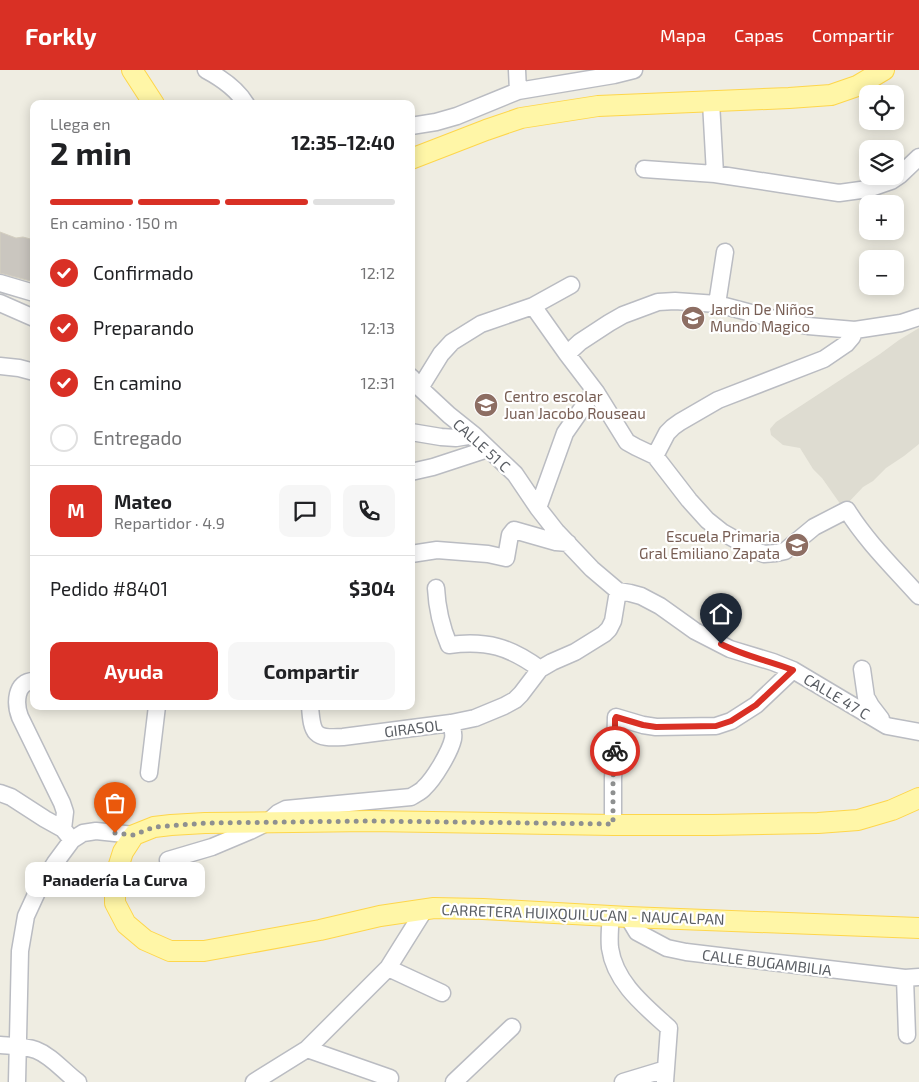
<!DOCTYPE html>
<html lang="es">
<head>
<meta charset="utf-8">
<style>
  :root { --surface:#fff; --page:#f6f6f6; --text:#202124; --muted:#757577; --line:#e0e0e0; --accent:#d93025 }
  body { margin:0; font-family:"Exo 2",sans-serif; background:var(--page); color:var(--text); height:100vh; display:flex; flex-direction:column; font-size:19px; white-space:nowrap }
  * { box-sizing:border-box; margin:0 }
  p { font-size:16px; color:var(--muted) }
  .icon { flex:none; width:28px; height:28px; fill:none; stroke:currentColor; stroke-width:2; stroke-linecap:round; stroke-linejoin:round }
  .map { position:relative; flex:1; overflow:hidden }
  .details { position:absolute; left:30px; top:30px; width:385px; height:610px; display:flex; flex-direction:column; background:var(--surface); border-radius:10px; box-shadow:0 2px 12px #0003 }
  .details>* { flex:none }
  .buttons { position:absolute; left:859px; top:15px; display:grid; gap:10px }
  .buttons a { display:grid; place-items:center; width:45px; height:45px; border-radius:10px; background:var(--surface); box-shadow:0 2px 12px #0003; font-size:25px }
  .pin { position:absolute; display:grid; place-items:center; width:42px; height:42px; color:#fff; margin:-51px -21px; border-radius:50% 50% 50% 0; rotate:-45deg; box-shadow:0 0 5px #0007 }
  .pin .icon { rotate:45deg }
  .courier { position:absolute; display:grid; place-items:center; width:50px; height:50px; margin:-25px; border:4px solid #d93025; border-radius:50%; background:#fff; color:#222; box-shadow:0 1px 6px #0007 }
  .bubble { position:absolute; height:35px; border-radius:10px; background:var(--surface); box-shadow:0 2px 12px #0003; font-size:16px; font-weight:700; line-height:35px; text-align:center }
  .head em { font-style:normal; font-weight:700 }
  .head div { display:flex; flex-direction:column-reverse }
  .head { display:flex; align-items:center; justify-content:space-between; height:85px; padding:0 20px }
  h1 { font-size:32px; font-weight:700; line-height:38px }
  .bar { display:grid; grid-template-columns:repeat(4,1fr); gap:8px 5px; align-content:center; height:60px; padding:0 20px }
  .bar i { height:6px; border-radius:4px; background:var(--line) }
  .bar .active { background:var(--accent) }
  .bar p { grid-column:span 4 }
  .line { display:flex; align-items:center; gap:12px; padding:0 20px; border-top:1px solid var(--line) }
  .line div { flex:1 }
  .round { display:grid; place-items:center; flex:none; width:52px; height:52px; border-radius:10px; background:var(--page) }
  ol { padding:0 20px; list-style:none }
  li { display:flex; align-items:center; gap:15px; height:55px }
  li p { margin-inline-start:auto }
  li .icon { padding:5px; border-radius:50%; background:var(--accent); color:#fff; stroke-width:4 }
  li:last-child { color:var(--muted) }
  li i { width:28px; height:28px; border:2px solid var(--line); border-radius:50% }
  .cta { display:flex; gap:10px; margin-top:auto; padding:10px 20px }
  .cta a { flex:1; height:58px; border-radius:10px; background:var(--accent); color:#fff; font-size:20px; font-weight:700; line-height:58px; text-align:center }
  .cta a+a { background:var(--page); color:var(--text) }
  header { display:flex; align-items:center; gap:30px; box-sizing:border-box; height:70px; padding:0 25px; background:var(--accent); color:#fff }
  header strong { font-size:24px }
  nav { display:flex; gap:28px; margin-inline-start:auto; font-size:18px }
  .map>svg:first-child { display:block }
  .education { fill:#dedcd1 }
  .building { fill:#cac6bf; stroke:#d4cfc0 }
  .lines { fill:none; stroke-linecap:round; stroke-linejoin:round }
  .minor-casing { stroke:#babcc2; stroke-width:19 }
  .major-casing { stroke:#fed64b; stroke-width:22 }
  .minor { stroke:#fff; stroke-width:16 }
  .major { stroke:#fff6a7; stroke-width:20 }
  .done { stroke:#8e9090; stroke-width:5; stroke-dasharray:0 9 }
  .route { stroke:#d93025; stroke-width:6 }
  .labels { text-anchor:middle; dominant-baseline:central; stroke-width:4.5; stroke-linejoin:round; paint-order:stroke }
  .education-label { font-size:15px; fill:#785e54; stroke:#fff; text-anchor:start }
  .street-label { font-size:15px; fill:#5a5e64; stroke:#fff }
</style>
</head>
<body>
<header>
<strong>Forkly</strong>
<nav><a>Mapa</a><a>Capas</a><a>Compartir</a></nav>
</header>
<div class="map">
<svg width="919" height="1012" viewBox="0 0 919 1012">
  <rect width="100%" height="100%" fill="#efede2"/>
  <!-- education -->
  <path class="education" d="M919 258V374L904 386 886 398 873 411 863 417 846 435H841L822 408 813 399 800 378 783 375 771 365 770 359 776 352 880 284 899 270Z"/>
  <!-- building -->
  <path class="building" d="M0 162 16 168 23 167 34 170V212L0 203Z"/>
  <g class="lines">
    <!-- minor casing -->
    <g class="minor-casing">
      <path id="minor" d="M206 0C221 8 237 19 246 34
        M517 0 518 21
        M711 32 715 104
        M411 56 436 52 457 46 518 21 614 5 634 0
        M644 99 715 104 839 123 868 119 891 111 900 105 919 87
        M0 213 34 223
        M571 215 533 236 567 284 596 322 627 372 636 377 655 386 689 430 707 450 722 462 754 480 764 484 776 483 785 481 814 457 847 440C867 472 894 498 919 526
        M0 233 34 248
        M717 234 725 182
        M567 284 580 272 609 253 623 245 658 232 675 231 717 234 786 252 808 256 855 260 901 253 919 247
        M0 296 19 298 34 302
        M411 307 420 318 449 345 474 365 515 404 538 438 556 461 592 499 618 521 630 523 641 526 660 536 695 561 730 579 773 592 793 600 887 656 919 662
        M420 318 441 284 452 272 481 254 533 236
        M411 362 441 367 456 368 474 365
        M655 386 667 363 673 357 680 352 718 330 824 289 846 274 852 267 855 260
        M411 402 433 397 488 379
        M538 438 565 363 588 330 596 322
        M411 484 437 480 488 484 506 488 510 465 514 460 556 472 568 473
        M436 518C437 538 441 556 449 575 487 570 510 577 540 599
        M862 599 866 627 871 636 881 649
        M34 611C15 611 15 634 20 647L62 733 65 742 63 759
        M310 636C312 664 314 669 343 667L451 653 475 648 504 636 515 630 521 624 540 599 552 592 575 582 604 564 609 559 613 551 618 521
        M149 703 157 636
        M0 723 11 727 45 749 63 759 72 770 83 763 96 761 134 765
        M613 755V708L615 681 616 647 643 655 656 657 716 656 731 651 756 635 793 600
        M168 790 212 777 250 761 268 752 278 743 286 739 411 727C415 724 421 722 424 718 434 709 450 682 453 669 454 663 453 659 451 653
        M611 846C610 856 609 868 610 878 615 913 645 936 669 958L665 1012
        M628 847 637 862 667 878 686 882 905 908 919 907
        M388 898 442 923
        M905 908 907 965
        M0 975C12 976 25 976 36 980 52 986 64 1002 78 1012
        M307 979 390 1008 386 1012
        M17 1012 20 881 26 846 38 820 55 793 72 770
        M254 1012 307 979 388 898 425 839
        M454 1012 512 957
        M623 1012 666 999"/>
    </g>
    <!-- major casing -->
    <g class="major-casing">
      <path id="major" d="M132 0 154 34
        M411 89 486 60 521 48 598 36 789 28 831 25 857 16 884 0
        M919 728 892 740 858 750 818 753 713 755H613L370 751 205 753 171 755 154 757 134 765 123 782 115 807V833L126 854 145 870 170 881H204L320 860 380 846 434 838 483 839 628 847 919 858"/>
    </g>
    <!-- minor -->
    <use href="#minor" class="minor"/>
    <!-- major -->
    <use href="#major" class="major"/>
  </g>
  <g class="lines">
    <!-- done -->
    <path class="done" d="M115 763 134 765 154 757 206 753 370 751 613 754V708L615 681"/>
    <!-- route -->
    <path class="route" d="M615 681V649L616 647 643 655 656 657 716 656 731 651 756 635 793 600C770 591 744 586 721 574"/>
  </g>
  <!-- icons -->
  <defs>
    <g id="school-disc" transform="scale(1.25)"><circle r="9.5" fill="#8d6e63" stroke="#fff"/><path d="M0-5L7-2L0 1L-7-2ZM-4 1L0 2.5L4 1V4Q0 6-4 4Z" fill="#fff"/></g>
  </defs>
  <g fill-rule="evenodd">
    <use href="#school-disc" x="693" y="248"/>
    <use href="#school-disc" x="486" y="335"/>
    <use href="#school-disc" x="797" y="475"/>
  </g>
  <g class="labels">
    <!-- education labels -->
    <g class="education-label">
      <text x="710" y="239">Jardin De Niños<tspan x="710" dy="17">Mundo Magico</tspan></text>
      <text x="504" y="326">Centro escolar<tspan x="504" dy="17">Juan Jacobo Rouseau</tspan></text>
      <text x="780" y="466" text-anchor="end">Escuela Primaria<tspan x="780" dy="17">Gral Emiliano Zapata</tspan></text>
    </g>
    <!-- street labels -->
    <g class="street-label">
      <text transform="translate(482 375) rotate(42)">CALLE 51 C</text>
      <text transform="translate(837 626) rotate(31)">CALLE 47 C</text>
      <text transform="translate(413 658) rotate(-7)">GIRASOL</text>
      <text transform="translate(583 844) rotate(2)">CARRETERA HUIXQUILUCAN - NAUCALPAN</text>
      <text transform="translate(767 892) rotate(7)">CALLE BUGAMBILIA</text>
    </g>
  </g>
</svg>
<div class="buttons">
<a><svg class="icon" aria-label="locate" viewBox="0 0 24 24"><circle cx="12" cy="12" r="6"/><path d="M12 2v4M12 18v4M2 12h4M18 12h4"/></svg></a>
<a><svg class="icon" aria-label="layers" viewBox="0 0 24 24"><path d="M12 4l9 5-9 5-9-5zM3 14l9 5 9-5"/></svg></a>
<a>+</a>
<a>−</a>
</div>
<div class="pin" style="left:115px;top:763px;background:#ea580c"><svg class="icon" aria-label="bag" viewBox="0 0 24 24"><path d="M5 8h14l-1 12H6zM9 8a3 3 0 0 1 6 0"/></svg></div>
<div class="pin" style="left:721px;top:574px;background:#1f2937"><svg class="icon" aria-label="home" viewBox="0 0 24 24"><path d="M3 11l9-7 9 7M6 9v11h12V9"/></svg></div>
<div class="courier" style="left:615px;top:681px"><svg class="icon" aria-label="bike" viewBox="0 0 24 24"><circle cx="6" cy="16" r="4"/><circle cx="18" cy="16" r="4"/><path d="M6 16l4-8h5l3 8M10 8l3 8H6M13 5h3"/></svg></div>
<div class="bubble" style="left:25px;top:792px;width:180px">Panadería La Curva</div>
<section class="details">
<div class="head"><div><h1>2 min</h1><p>Llega en</p></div><em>12:35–12:40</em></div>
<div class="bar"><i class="active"></i><i class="active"></i><i class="active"></i><i></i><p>En camino · 150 m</p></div>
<ol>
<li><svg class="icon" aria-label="check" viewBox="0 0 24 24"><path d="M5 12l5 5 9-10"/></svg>Confirmado<p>12:12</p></li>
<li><svg class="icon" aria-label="check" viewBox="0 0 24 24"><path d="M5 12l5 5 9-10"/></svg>Preparando<p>12:13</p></li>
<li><svg class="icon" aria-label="check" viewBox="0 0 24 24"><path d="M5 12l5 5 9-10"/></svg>En camino<p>12:31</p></li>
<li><i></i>Entregado</li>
</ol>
<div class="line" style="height:90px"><b class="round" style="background:var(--accent);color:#fff">M</b><div><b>Mateo</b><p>Repartidor · 4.9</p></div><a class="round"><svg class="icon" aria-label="chat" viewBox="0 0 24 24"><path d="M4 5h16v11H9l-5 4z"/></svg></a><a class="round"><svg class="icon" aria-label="phone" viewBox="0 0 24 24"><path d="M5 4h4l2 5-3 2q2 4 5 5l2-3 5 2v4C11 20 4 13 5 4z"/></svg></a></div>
<div class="line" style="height:65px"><div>Pedido #8401</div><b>$304</b></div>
<div class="cta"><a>Ayuda</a><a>Compartir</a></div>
</section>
</div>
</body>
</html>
